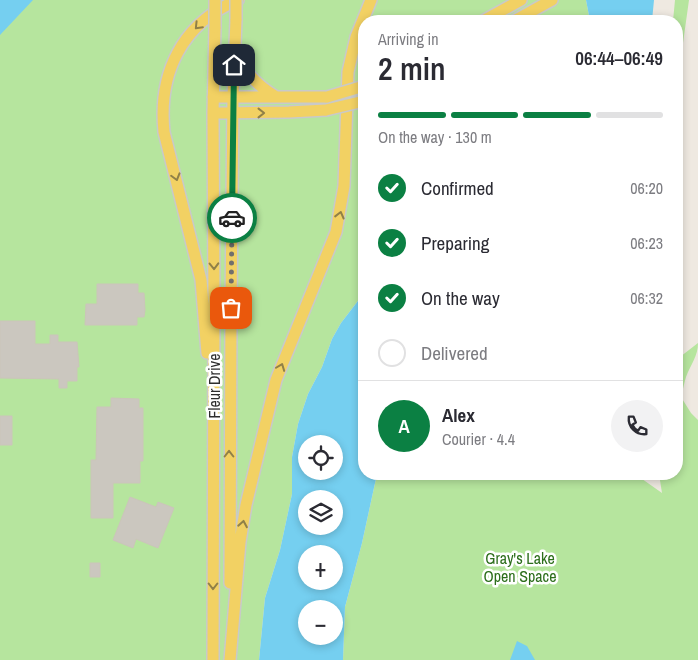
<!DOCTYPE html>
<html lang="en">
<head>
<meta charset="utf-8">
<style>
  :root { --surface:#fff; --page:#f2f2f3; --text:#2b2b33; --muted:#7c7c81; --line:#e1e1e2; --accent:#0b8043 }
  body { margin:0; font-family:"Archivo Narrow",sans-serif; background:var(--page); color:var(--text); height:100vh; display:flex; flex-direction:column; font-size:19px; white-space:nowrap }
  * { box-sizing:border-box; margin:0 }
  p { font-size:16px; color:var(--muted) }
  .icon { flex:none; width:28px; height:28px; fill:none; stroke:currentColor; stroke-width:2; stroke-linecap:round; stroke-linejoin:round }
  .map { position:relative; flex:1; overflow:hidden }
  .panel { position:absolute; left:358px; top:15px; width:325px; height:465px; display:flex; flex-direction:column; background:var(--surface); border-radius:20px; box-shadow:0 2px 8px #0003 }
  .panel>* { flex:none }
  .buttons { position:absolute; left:298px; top:435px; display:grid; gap:10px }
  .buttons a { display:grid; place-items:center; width:45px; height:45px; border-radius:50%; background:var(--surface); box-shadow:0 2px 8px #0003; font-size:25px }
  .pin { position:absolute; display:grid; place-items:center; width:42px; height:42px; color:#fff; margin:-21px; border-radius:10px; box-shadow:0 2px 8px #0006 }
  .courier { position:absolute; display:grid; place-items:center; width:50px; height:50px; margin:-25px; border:4px solid #0b8043; border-radius:50%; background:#fff; color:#222; box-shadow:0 1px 6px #0007 }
  .head em { font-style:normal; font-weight:600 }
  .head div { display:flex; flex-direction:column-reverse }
  .head { display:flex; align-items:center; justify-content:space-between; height:85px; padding:0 20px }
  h1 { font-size:32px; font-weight:600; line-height:38px }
  .bar { display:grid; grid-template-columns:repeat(4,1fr); gap:8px 5px; align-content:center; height:60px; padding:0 20px }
  .bar i { height:6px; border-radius:4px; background:var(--line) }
  .bar .selected { background:var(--accent) }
  .bar p { grid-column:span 4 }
  .line { display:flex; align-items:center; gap:12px; padding:0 20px; border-top:1px solid var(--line) }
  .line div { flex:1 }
  .round { display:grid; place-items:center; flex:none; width:52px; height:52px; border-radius:26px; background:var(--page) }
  ol { padding:0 20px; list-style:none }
  li { display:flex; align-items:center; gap:15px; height:55px }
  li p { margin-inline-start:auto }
  li .icon { padding:5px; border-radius:50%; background:var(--accent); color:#fff; stroke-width:4 }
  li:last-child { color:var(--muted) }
  li i { width:28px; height:28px; border:2px solid var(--line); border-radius:50% }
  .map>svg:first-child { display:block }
  .green { fill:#b6e59e }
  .water { fill:#75cff0; fill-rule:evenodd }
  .building { fill:#cbc7bf; stroke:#cbc5ba }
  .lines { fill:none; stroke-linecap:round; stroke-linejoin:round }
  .major-casing { stroke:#c9c9c9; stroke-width:14 }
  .major { stroke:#f2d163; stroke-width:11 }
  .major-bridge-casing { stroke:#c9c9c9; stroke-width:14; stroke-linecap:butt }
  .major-bridge { stroke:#f2d163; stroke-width:11 }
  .oneway { stroke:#908048 }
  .done { stroke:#726f6d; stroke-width:5; stroke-dasharray:0 9 }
  .route { stroke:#0b8043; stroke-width:6 }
  .labels { text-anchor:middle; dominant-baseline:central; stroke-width:5; stroke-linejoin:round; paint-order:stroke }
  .street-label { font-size:16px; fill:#2e2e2e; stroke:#fff }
  .park-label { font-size:16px; fill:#2c6e1b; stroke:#fff }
</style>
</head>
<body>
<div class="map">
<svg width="698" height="660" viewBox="0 0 698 660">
  <rect width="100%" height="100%" fill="#efe9e1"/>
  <!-- green -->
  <path class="green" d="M0 0H586L590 21H364V293L341 323 332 339 322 367 308 394 298 424 292 457V494L280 550 265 598 259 660H0Z
    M675 0H689L676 93V21H673Z
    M698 343C698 356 691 364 686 377 684 383 683 390 681 397L691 413 698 420V660H343L345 607 362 543 377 474H635L662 493 659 474H676V360Z"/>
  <!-- water -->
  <path class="water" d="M0 0H33L0 35Z
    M586 0H654L652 21H590Z
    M364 293V474H377L362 543 345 607 343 660H259L265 598 280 550 292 494V457L298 424 308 394 322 367 332 339 341 323ZM306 444H334V471H306ZM306 499H334V526H306ZM306 554H334V581H306ZM306 609H334V636H306Z
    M517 641 527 646 535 660H510Z"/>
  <!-- building -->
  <path class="building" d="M97 284H138V293H144L145 310 144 317H137V325H85L86 304H97Z
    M0 321H35V344H50V335H58V342H77L79 367H77V381H67V388H59V379L0 378Z
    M111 398 139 399V408H143V461H140V483H113V518H91V460H96L97 407H111Z
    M0 416H12V445H0Z
    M130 497 156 507 158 502 174 508 158 548 136 539 133 548 113 540Z
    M90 563H100V577H90Z"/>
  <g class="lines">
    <!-- major casing -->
    <g class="major-casing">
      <path id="major" d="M483 21 521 0
        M514 21 552 0
        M236 51C247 74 254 83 276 97
        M213 97H327
        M213 113 289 112 326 110
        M207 353 201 280 164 132C158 73 182 23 238 0
        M230 583 231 307 233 97 236 19
        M213 660 214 301 213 113 215 27
        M230 660 240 542 246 505 276 380 336 232 344 186 348 72 356 37 371 0"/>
    </g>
    <!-- major -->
    <use href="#major" class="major"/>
    <!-- major-bridge casing -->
    <g class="major-bridge-casing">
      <path id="major-bridge" d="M236 19V0
        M215 27V0
        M327 97 364 86
        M326 110 364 101"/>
    </g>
    <!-- major-bridge -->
    <use href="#major-bridge" class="major-bridge"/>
  </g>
  <!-- one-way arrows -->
  <defs><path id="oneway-chevron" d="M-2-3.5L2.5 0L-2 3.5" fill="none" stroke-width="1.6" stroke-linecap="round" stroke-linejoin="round" transform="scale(1.25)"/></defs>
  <g class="oneway">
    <use href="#oneway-chevron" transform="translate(198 26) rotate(134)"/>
    <use href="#oneway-chevron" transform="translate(261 113)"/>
    <use href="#oneway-chevron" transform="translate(176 177) rotate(74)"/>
    <use href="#oneway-chevron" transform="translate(340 215) rotate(-76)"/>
    <use href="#oneway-chevron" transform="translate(214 266) rotate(89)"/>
    <use href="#oneway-chevron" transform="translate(281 367) rotate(-69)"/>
    <use href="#oneway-chevron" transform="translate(229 454) rotate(-90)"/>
    <use href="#oneway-chevron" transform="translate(243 524) rotate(-80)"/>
    <use href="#oneway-chevron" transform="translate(213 586) rotate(90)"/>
  </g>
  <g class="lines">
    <!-- done -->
    <path class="done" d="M231 308 232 218"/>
    <!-- route -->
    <path class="route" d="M232 218 234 65"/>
  </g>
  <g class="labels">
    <!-- street labels -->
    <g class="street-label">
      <text transform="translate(214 386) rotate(-90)">Fleur Drive</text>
    </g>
    <!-- park labels -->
    <g class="park-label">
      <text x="520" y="558">Gray's Lake<tspan x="520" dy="18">Open Space</tspan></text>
    </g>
  </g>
</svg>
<div class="buttons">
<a><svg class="icon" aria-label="locate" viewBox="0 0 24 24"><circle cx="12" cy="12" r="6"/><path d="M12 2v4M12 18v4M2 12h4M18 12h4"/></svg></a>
<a><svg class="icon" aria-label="layers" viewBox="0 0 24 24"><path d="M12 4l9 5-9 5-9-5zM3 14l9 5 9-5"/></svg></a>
<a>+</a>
<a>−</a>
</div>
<div class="pin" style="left:231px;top:308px;background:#ea580c"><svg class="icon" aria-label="bag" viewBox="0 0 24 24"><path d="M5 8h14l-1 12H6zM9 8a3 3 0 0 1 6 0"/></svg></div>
<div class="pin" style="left:234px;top:65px;background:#1f2937"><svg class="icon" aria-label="home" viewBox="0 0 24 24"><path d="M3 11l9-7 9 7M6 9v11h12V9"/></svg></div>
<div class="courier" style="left:232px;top:218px"><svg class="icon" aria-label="car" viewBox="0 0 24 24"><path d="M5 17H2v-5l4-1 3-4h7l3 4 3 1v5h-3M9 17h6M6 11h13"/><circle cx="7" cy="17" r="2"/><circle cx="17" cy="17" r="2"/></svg></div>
<section class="panel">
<div class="head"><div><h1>2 min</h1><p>Arriving in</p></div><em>06:44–06:49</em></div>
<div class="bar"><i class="selected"></i><i class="selected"></i><i class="selected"></i><i></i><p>On the way · 130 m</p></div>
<ol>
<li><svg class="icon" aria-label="check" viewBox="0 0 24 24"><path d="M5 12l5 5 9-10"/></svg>Confirmed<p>06:20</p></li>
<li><svg class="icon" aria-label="check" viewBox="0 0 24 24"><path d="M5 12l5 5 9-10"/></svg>Preparing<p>06:23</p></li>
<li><svg class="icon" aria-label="check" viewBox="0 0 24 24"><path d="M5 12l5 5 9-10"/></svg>On the way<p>06:32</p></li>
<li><i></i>Delivered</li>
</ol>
<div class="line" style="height:90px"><b class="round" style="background:var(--accent);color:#fff">A</b><div><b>Alex</b><p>Courier · 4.4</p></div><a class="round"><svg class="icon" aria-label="phone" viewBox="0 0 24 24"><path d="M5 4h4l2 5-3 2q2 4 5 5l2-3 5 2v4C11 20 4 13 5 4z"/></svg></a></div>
</section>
</div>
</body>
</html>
